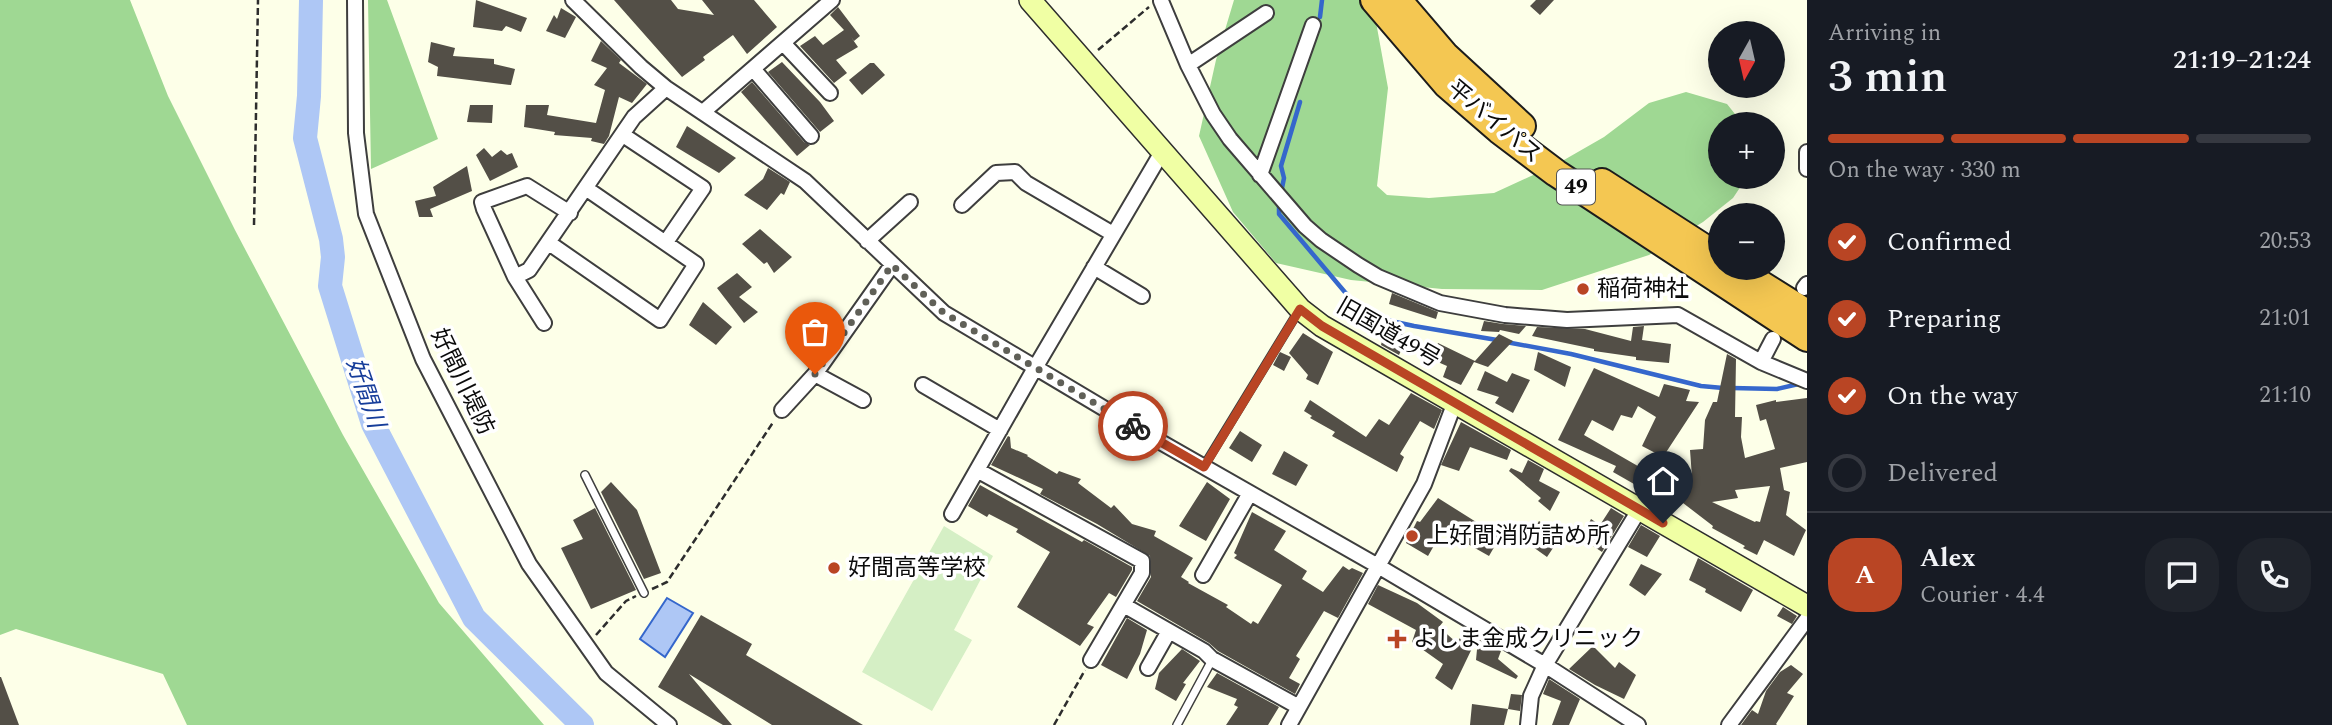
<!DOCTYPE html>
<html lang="en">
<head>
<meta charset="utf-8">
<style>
  :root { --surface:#171b24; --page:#20242c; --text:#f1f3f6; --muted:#9ea1a6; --line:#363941; --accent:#b94524 }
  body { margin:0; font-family:Spectral,"Noto Sans JP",serif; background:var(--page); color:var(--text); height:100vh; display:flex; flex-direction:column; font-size:26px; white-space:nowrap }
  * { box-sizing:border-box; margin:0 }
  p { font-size:23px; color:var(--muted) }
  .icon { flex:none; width:38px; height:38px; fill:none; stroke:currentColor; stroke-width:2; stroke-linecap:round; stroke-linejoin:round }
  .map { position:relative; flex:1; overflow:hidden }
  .drawer { display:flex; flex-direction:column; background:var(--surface); width:525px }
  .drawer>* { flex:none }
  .needle { width:46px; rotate:188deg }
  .controls { position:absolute; left:1708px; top:21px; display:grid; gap:14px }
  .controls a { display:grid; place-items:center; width:77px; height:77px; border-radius:50%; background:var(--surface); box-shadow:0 7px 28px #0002; font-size:35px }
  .pin { position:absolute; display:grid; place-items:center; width:60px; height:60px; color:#fff; margin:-72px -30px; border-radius:50% 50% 50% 0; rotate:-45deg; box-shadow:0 0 7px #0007 }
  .pin .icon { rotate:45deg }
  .courier { position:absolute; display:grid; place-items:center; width:70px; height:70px; margin:-35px; border:5px solid #b94524; border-radius:50%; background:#fff; color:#222; box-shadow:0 2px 9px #0007 }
  .head em { font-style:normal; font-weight:600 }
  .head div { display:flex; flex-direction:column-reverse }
  .head { display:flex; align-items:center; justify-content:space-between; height:119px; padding:0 21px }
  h1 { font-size:46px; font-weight:600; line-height:52px }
  .bar { display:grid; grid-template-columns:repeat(4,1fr); gap:10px 7px; align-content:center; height:84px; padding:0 21px }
  .bar i { height:9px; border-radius:5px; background:var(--line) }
  .bar .selected { background:var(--accent) }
  .bar p { grid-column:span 4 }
  .line { display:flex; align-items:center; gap:18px; padding:0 21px; border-top:2px solid var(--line) }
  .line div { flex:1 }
  .round { display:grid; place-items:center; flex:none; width:74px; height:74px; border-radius:28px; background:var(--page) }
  ol { padding:0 21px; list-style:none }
  li { display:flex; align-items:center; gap:21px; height:77px }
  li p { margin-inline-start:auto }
  li .icon { padding:7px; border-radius:50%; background:var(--accent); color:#fff; stroke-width:4 }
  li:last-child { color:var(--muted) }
  li i { width:38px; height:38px; border:4px solid var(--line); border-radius:50% }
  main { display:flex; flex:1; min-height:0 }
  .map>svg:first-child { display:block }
  .forest { fill:#9fd893 }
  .pitch { fill:#d5efc5 }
  .water { fill:#aec7f5; stroke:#3567cc; stroke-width:2 }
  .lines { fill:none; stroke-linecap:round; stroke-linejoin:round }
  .stream { stroke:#3567cc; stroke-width:4.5 }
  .river { stroke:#aec7f5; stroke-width:24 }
  .building { fill:#534f47; fill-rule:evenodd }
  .lane-casing { stroke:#3e3e3e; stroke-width:10 }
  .street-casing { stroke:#3e3e3e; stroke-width:18 }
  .secondary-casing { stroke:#2d2d2d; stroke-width:24 }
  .highway-casing { stroke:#1c1c1c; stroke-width:30 }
  .path { stroke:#2d2d2d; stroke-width:2.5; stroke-dasharray:7 3.5; stroke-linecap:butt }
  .lane { stroke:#fff; stroke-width:7 }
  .street { stroke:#fff; stroke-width:14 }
  .secondary { stroke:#f0ffa4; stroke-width:21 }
  .highway { stroke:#f4c752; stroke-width:26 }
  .done { stroke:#606058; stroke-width:7; stroke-dasharray:0 12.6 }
  .route { stroke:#b94524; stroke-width:9 }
  .poi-dot { fill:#b94524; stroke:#fff; stroke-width:2.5 }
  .labels { text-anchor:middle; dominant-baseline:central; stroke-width:7; stroke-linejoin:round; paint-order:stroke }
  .shield { fill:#fff; stroke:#545454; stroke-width:2 }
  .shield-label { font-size:21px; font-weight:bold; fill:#0b0b0b }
  .street-label { font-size:23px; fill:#0b0b0b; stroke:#fff }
  .poi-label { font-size:23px; fill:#0b0b0b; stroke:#fff; text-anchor:start }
  .water-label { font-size:24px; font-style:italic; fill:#163d9a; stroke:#fff }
</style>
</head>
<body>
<main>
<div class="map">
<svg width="1807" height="725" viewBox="0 0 1807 725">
  <rect width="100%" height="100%" fill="#fdffe8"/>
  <!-- forest -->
  <path class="forest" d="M0 0H130L168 96 235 230 343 435 439 603 544 725H187L163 674 16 629 0 635Z
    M368 0H387L438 139 371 169Z
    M1234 0H1372L1388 88 1377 186 1387 195 1429 198 1494 193 1557 164 1604 137 1649 103 1686 92 1727 104 1743 124H1720V177H1747L1733 198 1703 222 1649 255 1542 290 1442 289 1351 280 1276 263 1233 212 1199 136 1216 60Z"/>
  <!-- pitch -->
  <path class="pitch" d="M944 526 993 556 954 630 972 640 932 711 862 672Z"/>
  <!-- water -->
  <path class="water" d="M667 598 693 613 665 657 640 639Z"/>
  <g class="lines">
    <!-- stream -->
    <path class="stream" d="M1320 17 1322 0
      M1281 193 1284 178 1281 166 1300 102
      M1279 201V214L1349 297 1368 311 1391 321 1414 326 1497 340
      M1506 342 1571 354 1701 386 1723 388
      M1732 388 1777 389 1803 383"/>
    <!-- river -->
    <path class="river" d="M311 0 309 96 305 138 331 239 333 257 330 286 373 424 474 618 582 725"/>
  </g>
  <!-- building -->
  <path class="building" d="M476 0 527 18 521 32 506 26 502 31 473 27Z
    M614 0H671L678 9 714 15 702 0H754L777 27 747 54 733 35 703 57 705 60 682 77Z
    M1536 0H1554L1540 15 1530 6Z
    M838 7 860 36 854 41 851 37 858 47 836 60 847 73 834 83 800 46 815 36 823 45 844 30 830 15Z
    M561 8 576 17 565 38 546 31 554 15 557 19Z
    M601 41 621 60 619 63 647 84 632 103 619 97 609 136 604 144 591 141 592 138 554 135 555 132 524 127 526 105H549L547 115 596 123 605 90 594 85 607 68 591 61Z
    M431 42 455 48 453 56 494 59V64L515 69 511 85 437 76 438 67 428 62Z
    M782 62 820 102 834 121 820 132 768 72Z
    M870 63H874L885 75 862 95 849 80Z
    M752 82 804 142 810 145 797 156 741 92Z
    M470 105H493L492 123 467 122Z
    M687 126 736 158 719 173 676 147Z
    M484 148 492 157 501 150 507 155 512 153 518 167 490 181 476 155Z
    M467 166 472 191 430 209 433 217H419L415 201 436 196 433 187Z
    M768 168 790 182 784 195 781 193 767 210 744 195 763 179Z
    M760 229 792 257 774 273 767 262 764 264 742 244Z
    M737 273 752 287 739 297 758 312 744 323 717 288Z
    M1392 293 1438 312 1436 319 1389 304Z
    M703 302 732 327 716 345 689 325Z
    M1484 321 1503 324 1526 326 1519 334 1500 330 1499 332 1481 331Z
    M1644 326 1642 340 1671 344 1669 363 1636 360V357L1594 351V349L1532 336 1537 327 1585 329 1631 341 1633 327Z
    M1385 329 1408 335 1399 355 1381 345Z
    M1303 333 1333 352 1318 385 1306 379 1308 375 1289 353Z
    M1499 334 1513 341 1488 367 1474 362 1461 385 1443 377 1447 366 1431 359 1438 343 1475 361Z
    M1280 352 1291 357 1284 371 1273 365Z
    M1538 352 1571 367 1565 387 1534 370Z
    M1727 354 1736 359 1735 417H1742L1741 437 1745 458 1775 449 1766 419 1760 421 1756 405 1776 400V402L1807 398V462L1780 468 1784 490 1790 492 1786 515 1806 530 1794 556 1764 540 1757 555 1743 548 1745 546 1712 528 1713 526 1670 493 1681 470 1692 477 1690 450 1703 449 1705 420 1713 402H1717ZM1770 486 1760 522 1756 521 1755 522 1712 502 1738 498 1735 490Z
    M1594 368 1659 397 1664 384 1690 390 1686 401 1699 402 1663 457 1642 446 1656 417 1638 406 1632 418 1621 415 1613 431 1592 420 1584 435 1643 469 1634 484 1613 472 1616 466 1558 440Z
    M1485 371 1507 382 1512 373 1530 380 1513 413 1495 403 1499 397 1477 390Z
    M1411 393 1442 410 1434 429 1420 421 1400 454 1404 457 1397 472 1332 436 1335 432 1310 418 1312 416 1304 411 1310 400 1366 437 1379 419 1389 425Z
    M1461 422 1511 450 1507 460 1470 447 1459 471 1441 465Z
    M1240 431 1262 445 1252 462 1229 448Z
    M1008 436 1010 437 1011 448 1028 455 1027 456 1057 474 1059 471 1081 479 1078 483 1111 508 1114 505 1132 524 1156 531 1154 536 1193 558 1181 577 1189 582 1188 583 1228 605 1226 607 1251 624 1253 621 1258 624 1282 585 1234 558 1237 555 1234 553 1252 512 1286 531 1274 550 1307 571 1302 579 1323 592 1343 566 1349 570 1352 568 1363 573 1338 618 1324 611 1296 656 1300 659 1289 678 1300 684 1295 694 1218 651 1209 643 1137 601 1151 577 1150 556 1097 524 1040 494 1043 489 991 465Z
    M1284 451 1308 465 1296 486 1272 474Z
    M1528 460 1544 469 1539 481 1560 492 1550 511 1538 501 1541 498 1509 471 1511 468 1522 473Z
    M611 482 637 510 661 573 644 579 601 492Z
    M1207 482 1230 499 1206 541 1179 526Z
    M980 485 1082 542 1084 540 1132 567V570L1116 597 1109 593 1087 624 1094 627 1080 646 1017 607 1050 552 1016 532 1018 529 989 514 987 517 968 506Z
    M1438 498 1500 537 1489 556 1443 530 1428 556 1406 543 1417 521 1420 522Z
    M595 508 636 590 591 609 561 548 583 539 573 520Z
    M1611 508 1624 516 1602 552 1593 546 1595 543 1583 535 1591 519 1600 525Z
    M1539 521 1561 536 1547 557 1526 542Z
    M1641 525 1660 536 1647 557 1628 547Z
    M1698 558 1753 590 1741 612 1705 592 1706 589 1689 580Z
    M1641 564 1662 574 1645 596 1629 585Z
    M1378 585 1417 603 1443 622 1439 627 1457 643 1464 631 1477 638 1452 690 1435 678 1443 664 1412 642 1416 630 1368 604Z
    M1783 607 1797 616 1792 624 1777 616Z
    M701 615 752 644 746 655 863 725H772L689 674 732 725H723L658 687Z
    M1127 618 1147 630 1140 654 1127 679 1101 665Z
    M1478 639 1501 651 1498 659 1518 676 1516 679 1476 660Z
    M1593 646 1615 668 1619 662 1636 675 1624 699 1595 685 1569 669Z
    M1182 649 1200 661 1183 683 1186 684 1176 701 1155 689 1159 673Z
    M1791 665 1803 674 1787 693 1794 696 1776 724 1777 725H1741L1752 710 1758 714 1766 691 1780 672Z
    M1217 673 1279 707 1268 725H1226L1238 707 1234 705 1237 699 1207 687Z
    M0 677H1L19 725H0Z
    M1549 679 1580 699 1569 725H1552L1561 701 1543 694Z
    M1511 694 1522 695 1520 711 1508 709Z
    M1472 704 1508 709 1504 725H1470Z"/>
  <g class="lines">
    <!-- lane casing -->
    <g class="lane-casing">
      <path id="lane" d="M1204 466 1298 312
        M585 475 644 593
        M1177 725 1212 660"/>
    </g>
    <!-- street casing -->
    <g class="street-casing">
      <path id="street" d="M355 0 356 133 366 214 423 359 529 564 606 673 669 725
        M573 0 641 67 666 88 805 181 944 313 1157 440 1378 566 1545 665 1638 725
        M1161 1 1188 65 1213 114 1230 139 1305 226 1321 240 1358 265 1378 277 1440 303 1505 315 1567 320 1678 315 1761 362 1773 339
        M784 44 830 93
        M1188 65 1266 13
        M754 70 811 136
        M703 112 832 0
        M623 135 703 188 666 242
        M1807 152V169
        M1260 175 1313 25
        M962 205 996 173 1015 172 1026 183 1113 234
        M867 241 910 202
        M549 243 660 320 696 264 587 189
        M1094 267 1142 296
        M515 277 529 270 634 117 666 88
        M1804 288 1807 284
        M544 323 515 277 484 209 482 202 527 186 570 213
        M1761 362 1807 381
        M815 374 863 400
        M923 385 1000 430
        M782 410 815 374 892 265
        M977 470 1142 561V573L1091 660
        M952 514 1035 368 1162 152
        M1203 575 1250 493
        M1127 607 1204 651 1212 659 1299 707
        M1148 668 1169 631
        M1289 725 1424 484 1455 402
        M1528 725 1531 696 1545 665 1639 510
        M1729 725 1807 619"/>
    </g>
    <!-- secondary casing -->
    <g class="secondary-casing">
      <path id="secondary" d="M1030 0 1300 309 1322 326 1807 606"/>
    </g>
    <!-- highway casing -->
    <g class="highway-casing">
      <path id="highway" d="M1374 0 1447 85 1499 130 1556 173 1807 338
        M1398 0 1445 55 1522 126
        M1602 182 1720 258
        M1735 268 1807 313"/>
    </g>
    <!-- path -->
    <path class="path" d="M1098 50 1149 7
      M254 225 258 0
      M652 589 667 582 774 421
      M596 635 626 601 636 596
      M1054 725 1085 670"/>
    <!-- lane -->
    <use href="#lane" class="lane"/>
    <!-- street -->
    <use href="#street" class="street"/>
    <!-- secondary -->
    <use href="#secondary" class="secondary"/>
    <!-- highway -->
    <use href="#highway" class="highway"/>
  </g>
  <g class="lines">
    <!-- done -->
    <path class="done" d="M815 374 892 265 944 313 1133 426"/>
    <!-- route -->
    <path class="route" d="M1133 426 1204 467 1300 309 1322 326 1663 523"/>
  </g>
  <!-- markers -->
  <g class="poi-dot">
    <circle cx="1583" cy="289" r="7"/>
    <circle cx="1412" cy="536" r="7"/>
    <circle cx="834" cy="568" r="7"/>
    <path d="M1393.5 628.5h7v7h7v7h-7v7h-7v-7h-7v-7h7z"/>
  </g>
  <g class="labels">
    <!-- shield labels -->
    <rect class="shield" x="1557" y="169.5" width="38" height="35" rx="5"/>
    <g class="shield-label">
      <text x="1576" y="187">49</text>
    </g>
    <!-- street labels -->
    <g class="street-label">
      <text transform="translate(1494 122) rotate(40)">平バイパス</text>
      <text transform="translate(1388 333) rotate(30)">旧国道49号</text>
      <text transform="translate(462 382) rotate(64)">好間川堤防</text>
    </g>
    <!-- poi labels -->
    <g class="poi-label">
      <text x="1597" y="289">稲荷神社</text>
      <text x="1426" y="536">上好間消防詰め所</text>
      <text x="848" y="568">好間高等学校</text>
      <text x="1413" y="639">よしま金成クリニック</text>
    </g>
    <!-- water labels -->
    <g class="water-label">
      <text transform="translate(365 393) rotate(71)">好間川</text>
    </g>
  </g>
</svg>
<div class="controls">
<a><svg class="needle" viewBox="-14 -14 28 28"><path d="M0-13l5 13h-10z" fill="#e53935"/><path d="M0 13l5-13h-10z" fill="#9ea1a6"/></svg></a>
<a>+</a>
<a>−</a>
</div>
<div class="pin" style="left:815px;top:374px;background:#ea580c"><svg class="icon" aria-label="bag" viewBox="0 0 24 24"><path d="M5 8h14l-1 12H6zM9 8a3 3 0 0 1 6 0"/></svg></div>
<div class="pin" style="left:1663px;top:523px;background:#1f2937"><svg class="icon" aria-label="home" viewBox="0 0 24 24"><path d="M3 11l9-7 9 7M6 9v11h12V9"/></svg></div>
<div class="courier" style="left:1133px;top:426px"><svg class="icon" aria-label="bike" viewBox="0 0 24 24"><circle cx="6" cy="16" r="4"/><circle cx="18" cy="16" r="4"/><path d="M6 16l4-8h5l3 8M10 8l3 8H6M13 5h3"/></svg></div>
</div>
<section class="drawer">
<div class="head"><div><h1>3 min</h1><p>Arriving in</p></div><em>21:19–21:24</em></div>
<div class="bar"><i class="selected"></i><i class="selected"></i><i class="selected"></i><i></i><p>On the way · 330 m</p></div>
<ol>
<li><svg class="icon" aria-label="check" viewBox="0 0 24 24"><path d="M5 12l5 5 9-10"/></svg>Confirmed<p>20:53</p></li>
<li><svg class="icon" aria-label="check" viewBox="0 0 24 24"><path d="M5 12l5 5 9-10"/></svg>Preparing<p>21:01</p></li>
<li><svg class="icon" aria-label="check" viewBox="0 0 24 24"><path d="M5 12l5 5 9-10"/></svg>On the way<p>21:10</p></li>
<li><i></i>Delivered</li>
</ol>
<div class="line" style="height:126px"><b class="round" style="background:var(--accent);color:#fff">A</b><div><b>Alex</b><p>Courier · 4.4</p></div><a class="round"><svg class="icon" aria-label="chat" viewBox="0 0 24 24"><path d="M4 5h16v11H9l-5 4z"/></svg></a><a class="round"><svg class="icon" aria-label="phone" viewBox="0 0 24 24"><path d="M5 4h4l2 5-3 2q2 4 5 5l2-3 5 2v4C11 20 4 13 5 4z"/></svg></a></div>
</section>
</main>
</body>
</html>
